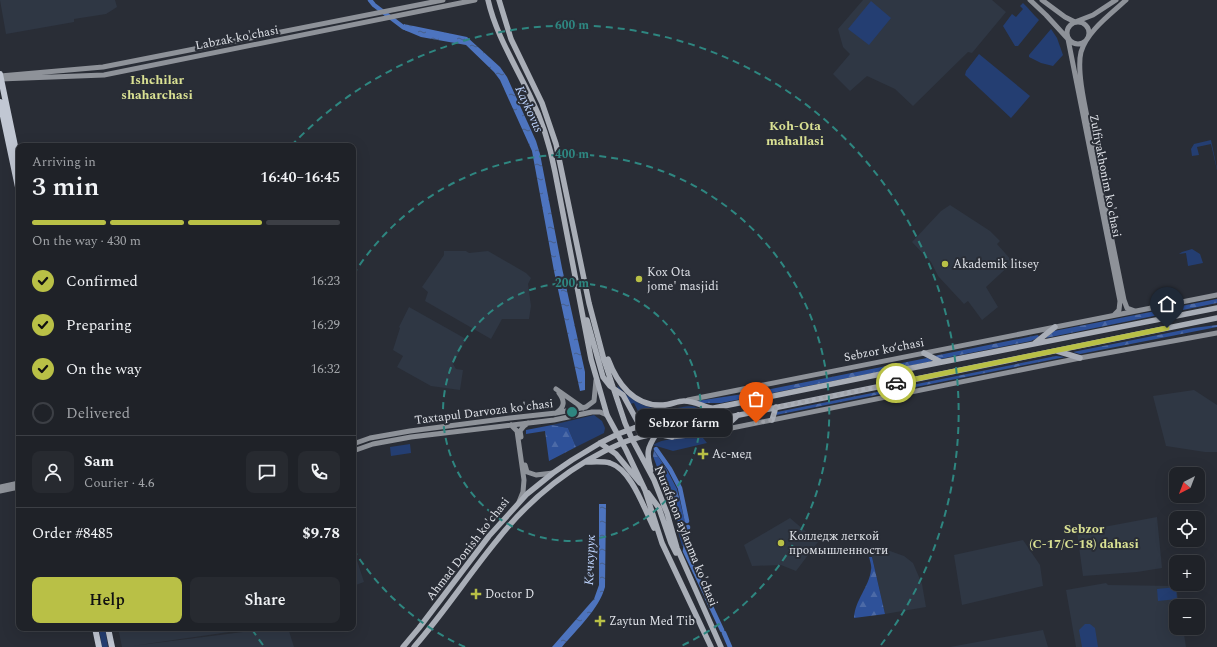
<!DOCTYPE html>
<html lang="en">
<head>
<meta charset="utf-8">
<style>
  :root { --surface:#1f2228; --page:#272a30; --text:#f1f3f6; --muted:#a1a4a8; --line:#3c3f45; --accent:#b9c046 }
  body { margin:0; font-family:Spectral,serif; background:var(--page); color:var(--text); height:100vh; display:flex; flex-direction:column; font-size:15px; white-space:nowrap }
  * { box-sizing:border-box; margin:0 }
  p { font-size:13px; color:var(--muted) }
  .icon { flex:none; width:22px; height:22px; fill:none; stroke:currentColor; stroke-width:2; stroke-linecap:round; stroke-linejoin:round }
  .map { position:relative; flex:1; overflow:hidden }
  .sheet { position:absolute; left:16px; top:143px; width:340px; height:488px; display:flex; flex-direction:column; background:var(--surface); border-radius:8px; box-shadow:0 4px 16px #0002,0 0 0 1px var(--line) }
  .sheet>* { flex:none }
  .needle { width:26px; rotate:222deg }
  .tools { position:absolute; left:1169px; top:467px; display:grid; gap:8px }
  .tools a { display:grid; place-items:center; width:36px; height:36px; border-radius:8px; background:var(--surface); box-shadow:0 4px 16px #0002,0 0 0 1px var(--line); font-size:20px }
  .pin { position:absolute; display:grid; place-items:center; width:34px; height:34px; color:#fff; margin:-41px -17px; border-radius:50% 50% 50% 0; rotate:-45deg; box-shadow:0 0 4px #0007 }
  .pin .icon { rotate:45deg }
  .courier { position:absolute; display:grid; place-items:center; width:40px; height:40px; margin:-20px; border:3px solid #b9c046; border-radius:50%; background:#fff; color:#222; box-shadow:0 1px 5px #0007 }
  .bubble { position:absolute; height:28px; border-radius:8px; background:var(--surface); box-shadow:0 4px 16px #0002,0 0 0 1px var(--line); font-size:13px; font-weight:600; line-height:28px; text-align:center }
  .overview em { font-style:normal; font-weight:600 }
  .overview div { display:flex; flex-direction:column-reverse }
  .overview { display:flex; align-items:center; justify-content:space-between; height:68px; padding:0 16px }
  h1 { font-size:26px; font-weight:600; line-height:30px }
  .bar { display:grid; grid-template-columns:repeat(4,1fr); gap:6px 4px; align-content:center; height:48px; padding:0 16px }
  .bar i { height:5px; border-radius:3px; background:var(--line) }
  .bar .on { background:var(--accent) }
  .bar p { grid-column:span 4 }
  .line { display:flex; align-items:center; gap:10px; padding:0 16px; border-top:1px solid var(--line) }
  .line div { flex:1 }
  .round { display:grid; place-items:center; flex:none; width:42px; height:42px; border-radius:8px; background:var(--page) }
  ol { padding:0 16px; list-style:none }
  li { display:flex; align-items:center; gap:12px; height:44px }
  li p { margin-inline-start:auto }
  li .icon { padding:4px; border-radius:50%; background:var(--accent); color:#111; stroke-width:4 }
  li:last-child { color:var(--muted) }
  li i { width:22px; height:22px; border:2px solid var(--line); border-radius:50% }
  .button { display:flex; gap:8px; margin-top:auto; padding:8px 16px }
  .button a { flex:1; height:46px; border-radius:8px; background:var(--accent); color:#111; font-size:16px; font-weight:600; line-height:46px; text-align:center }
  .button a+a { background:var(--page); color:var(--text) }
  .map>svg:first-child { display:block }
  .built { fill:#2f3744 }
  .grass { fill:#243e72 }
  .forest { fill:url(#forest-firs) }
  .water { fill:url(#water-ripples) }
  .lines { fill:none; stroke-linecap:round; stroke-linejoin:round }
  .canal { stroke:#4d74bf; stroke-width:4.5 }
  .secondary { stroke:#8e9299; stroke-width:5 }
  .primary { stroke:#a9aeb7; stroke-width:5.5 }
  .highway { stroke:#c1c7d3; stroke-width:6 }
  .done { stroke:#a0a3aa; stroke-width:4; stroke-dasharray:0 7.2 }
  .route { stroke:#b9c046; stroke-width:5 }
  .ring { fill:none; stroke:#2e8680; stroke-width:2; stroke-dasharray:7 5 }
  .poi-dot { fill:#b9c046; stroke:#292d36; stroke-width:1.5 }
  .labels { text-anchor:middle; dominant-baseline:central; stroke-width:4; stroke-linejoin:round; paint-order:stroke }
  .street-label { font-size:12px; fill:#e0e3e9; stroke:#292d36 }
  .poi-label { font-size:12px; fill:#e0e3e9; stroke:#292d36; text-anchor:start }
  .neighbourhood-label { font-size:13px; font-weight:bold; fill:#dae193; stroke:#292d36 }
  .water-label { font-size:13px; font-style:italic; fill:#bed4fd; stroke:#292d36 }
  .centre { fill:#2e8680; stroke:#292d36; stroke-width:2 }
  .ring-label { font-size:12px; text-anchor:middle; font-weight:bold; fill:#2e8680; stroke:#292d36; stroke-width:4; stroke-linejoin:round; paint-order:stroke }
</style>
</head>
<body>
<div class="map">
<svg width="1217" height="647" viewBox="0 0 1217 647">
  <defs>
    <pattern id="forest-firs" width="22" height="20" patternUnits="userSpaceOnUse"><rect width="22" height="20" fill="#2e5199"/><path d="M5 1l3.5 6h-7zM16 11l3.5 6h-7z" fill="#4c6aa7"/></pattern>
    <pattern id="water-ripples" width="26" height="14" patternUnits="userSpaceOnUse"><rect width="26" height="14" fill="#4d74bf"/><path d="M2 4q2-2 4 0t4 0M15 11q2-2 4 0t4 0" fill="none" stroke="#485e89"/></pattern>
  </defs>
  <rect width="100%" height="100%" fill="#292d36"/>
  <!-- built -->
  <path class="built" d="M0 0H115L117 7 106 14 74 19V22L6 34Z
    M863 0H992L1006 12 972 53 968 52 913 106 895 89 867 76 850 91 833 74 850 54 843 47 838 29Z
    M950 205 990 231 1000 241 997 244 1013 262 986 287 998 307 982 320 968 301 964 304 938 276 931 262 912 242 941 211Z
    M444 251H466L469 253 488 251 526 273 531 278 528 284 531 306 529 319H502L491 339 425 301 428 292 422 287 444 255Z
    M409 307 466 339 453 364 456 369 463 370 460 390 431 386 397 367 403 356 393 350 400 328 399 327Z
    M1194 390 1217 405V452H1205L1166 446 1153 396Z
    M1157 517 1162 568 1137 572 1083 576 1077 532Z
    M790 518 818 542 796 571 781 565 752 566 744 545Z
    M1023 540 1040 565 1043 586 962 605 954 555Z
    M353 548 364 582 353 586Z
    M890 551 904 556 913 563 922 584 926 607 885 614 871 552Z
    M1106 583 1108 585 1176 586 1179 606H1176V628H1183L1186 647H1076L1066 590Z
    M118 628H250V629L132 646 251 631V628H288L294 647H122Z
    M1043 630 1048 647H950Z"/>
  <!-- grass -->
  <path class="grass" d="M871 1 891 18 869 45 848 29Z
    M1023 3C1029 9 1033 14 1039 20L1018 46H1015L1003 26 1012 14 1016 17 1023 9 1020 6Z
    M1051 29 1057 38 1063 55 1053 66 1041 63 1029 57V55Z
    M979 54 1030 96 1011 118 965 75 966 71Z
    M1211 140 1217 169V170L1211 144 1197 147 1199 155 1192 156 1191 149 1194 144Z
    M1192 249 1200 254 1203 263 1188 266 1186 253 1179 254 1182 252Z
    M617 385C631 402 651 412 673 409 683 407 687 405 698 407L643 422 634 403 630 404 618 388Z
    M594 415 602 421 605 428 604 433 576 447 568 428 552 425Z
    M703 438 707 443 673 451 653 445C667 436 688 439 703 438Z
    M410 444 411 453 391 456 390 447Z
    M686 526 684 546H682L677 528Z
    M1176 587 1177 599 1158 601 1157 589Z
    M1085 624H1090L1095 628 1098 647H1082L1079 630Z
    M99 628H105L108 647H102Z"/>
  <!-- forest -->
  <path class="forest" d="M1217 299V303L1046 338 1054 331Z
    M1217 325V327L1080 354 1073 352 1193 328Z
    M1038 335 1039 337 1031 341 940 359 934 356Z
    M1056 356 1065 357 776 415 777 412Z
    M927 358 933 361 721 403H697V401L750 393Z
    M552 425 568 428 576 447 549 461 545 431 526 434V430Z
    M654 450 667 470 677 489 685 522 678 524 653 456Z
    M869 557H872L885 614 854 618C855 600 869 587 871 570 872 566 870 561 869 557Z"/>
  <!-- water -->
  <path class="water" d="M404 24 467 37 500 67 507 77 536 141 540 154 562 268 585 372V390L580 391 554 271 532 151 500 80 494 72 466 45 421 37 402 29Z
    M599 504H606L605 587C599 609 577 629 562 647H552L594 599 599 585Z"/>
  <g class="lines">
    <!-- canal -->
    <path class="canal" d="M370 0 374 5 403 27 408 29
      M656 449 670 469 680 488 687 521
      M688 527 685 551 706 595
      M707 598 722 630
      M724 633 730 647"/>
    <!-- secondary -->
    <path class="secondary" d="M1030 0 1046 15 1068 39 1120 301 1119 310 1114 315
      M1042 0 1065 17 1075 22 1093 15 1116 0
      M1126 0C1111 14 1087 31 1081 52 1076 72 1087 115 1091 136 1102 191 1113 246 1124 300L1127 308 1135 311
      M1067 33a11 11 0 1 1 22 0a11 11 0 1 1-22 0Z
      M0 76 103 67 443 0
      M0 79 104 75 475 0
      M556 389 583 408
      M688 400 1217 295
      M556 413C565 407 565 401 559 393
      M511 425 517 431 524 480 523 492 519 502
      M521 437 520 431 524 426 528 423
      M672 437 707 433 1080 358 1217 333
      M353 444 370 438 410 431 510 418 556 413 586 407 594 401 596 380
      M353 451 373 444 411 437 554 420 592 412H600L607 415
      M525 465 527 472 536 475 553 473
      M0 487 19 483
      M0 491 19 487"/>
    <!-- primary -->
    <path class="primary" d="M488 0C496 35 515 64 530 96 542 120 550 145 555 172L591 359 607 415 626 450 645 490 662 543 711 647
      M499 0 511 39 542 103 556 144 589 303 604 360 625 423 632 439 654 480 667 513 677 548 721 647
      M587 320 603 377 610 386 623 395 641 428 648 432 672 437
      M1035 343 1055 327
      M1057 351 1080 358
      M924 353 941 362
      M608 359C617 383 634 407 663 405 670 405 677 401 684 401 693 401 703 406 711 408
      M772 420 776 407
      M722 430 738 415
      M600 443 616 454 640 483
      M586 462C593 462 603 461 610 463 632 470 644 509 654 528
      M651 470C646 453 647 448 657 433
      M648 493 659 508 671 543 676 553
      M403 647 419 628 489 536 527 494 553 473 572 460 600 443 618 434 634 428 714 408 881 374 1217 308
      M414 647C444 613 469 574 498 539 530 498 574 463 622 443 634 438 645 436 657 433 668 431 679 427 690 425L1217 318"/>
    <!-- highway -->
    <path class="highway" d="M0 74 19 165
      M0 102 19 192
      M95 628 99 647
      M108 628 112 647"/>
  </g>
  <g class="lines">
    <!-- done -->
    <path class="done" d="M756 423 772 420 776 407 896 383"/>
    <!-- route -->
    <path class="route" d="M896 383 1167 328"/>
  </g>
  <!-- distance rings -->
  <g class="ring">
    <circle cx="572" cy="412" r="129"/>
    <path d="M465 647A258 258 0 0 1 353 549M353 275A258 258 0 1 1 679 647"/>
    <path d="M263 645A387 387 0 0 1 251 628M291 146A387 387 0 0 1 881 645"/>
  </g>
  <!-- markers -->
  <g class="poi-dot">
    <circle cx="945" cy="264" r="4"/>
    <circle cx="639" cy="279" r="4"/>
    <path d="M701 448h4v4h4v4h-4v4h-4v-4h-4v-4h4z"/>
    <circle cx="781" cy="543" r="4"/>
    <path d="M474 588h4v4h4v4h-4v4h-4v-4h-4v-4h4z"/>
    <path d="M598 615h4v4h4v4h-4v4h-4v-4h-4v-4h4z"/>
  </g>
  <g class="labels">
    <!-- street labels -->
    <g class="street-label">
      <text transform="translate(237 38) rotate(-11)">Labzak ko'chasi</text>
      <text transform="translate(1105 176) rotate(79)">Zulfiyakhonim ko'chasi</text>
      <text transform="translate(884 350) rotate(-11)">Sebzor ko‘chasi</text>
      <text transform="translate(484 412) rotate(-7)">Taxtapul Darvoza ko'chasi</text>
      <text transform="translate(686 536) rotate(68)">Nurafshon aylanma ko'chasi</text>
      <text transform="translate(468 549) rotate(-52)">Ahmad Donish ko'chasi</text>
    </g>
    <!-- poi labels -->
    <g class="poi-label">
      <text x="953" y="264">Akademik litsey</text>
      <text x="647" y="272">Kox Ota<tspan x="647" dy="14">jome' masjidi</tspan></text>
      <text x="712" y="454">Ас-мед</text>
      <text x="789" y="536">Колледж легкой<tspan x="789" dy="14">промышленности</tspan></text>
      <text x="485" y="594">Doctor D</text>
      <text x="609" y="621">Zaytun Med Tib</text>
    </g>
    <!-- neighbourhood labels -->
    <g class="neighbourhood-label">
      <text x="157" y="80">Ishchilar<tspan x="157" dy="15">shaharchasi</tspan></text>
      <text x="795" y="126">Koh-Ota<tspan x="795" dy="15">mahallasi</tspan></text>
      <text x="1084" y="529">Sebzor<tspan x="1084" dy="15">(C-17/C-18) dahasi</tspan></text>
    </g>
    <!-- water labels -->
    <g class="water-label">
      <text transform="translate(529 109) rotate(65)">Kaykovus</text>
      <text transform="translate(590 560) rotate(-88)">Кечкурук</text>
    </g>
  </g>
  <circle cx="572" cy="412" r="6" class="centre"/>
  <g class="ring-label">
    <text x="572" y="29">600 m</text>
    <text x="572" y="158">400 m</text>
    <text x="572" y="287">200 m</text>
  </g>
</svg>
<div class="tools">
<a><svg class="needle" viewBox="-14 -14 28 28"><path d="M0-13l5 13h-10z" fill="#e53935"/><path d="M0 13l5-13h-10z" fill="#a1a4a8"/></svg></a>
<a><svg class="icon" aria-label="locate" viewBox="0 0 24 24"><circle cx="12" cy="12" r="6"/><path d="M12 2v4M12 18v4M2 12h4M18 12h4"/></svg></a>
<a>+</a>
<a>−</a>
</div>
<div class="pin" style="left:756px;top:423px;background:#ea580c"><svg class="icon" aria-label="bag" viewBox="0 0 24 24"><path d="M5 8h14l-1 12H6zM9 8a3 3 0 0 1 6 0"/></svg></div>
<div class="pin" style="left:1167px;top:328px;background:#1f2937"><svg class="icon" aria-label="home" viewBox="0 0 24 24"><path d="M3 11l9-7 9 7M6 9v11h12V9"/></svg></div>
<div class="courier" style="left:896px;top:383px"><svg class="icon" aria-label="car" viewBox="0 0 24 24"><path d="M5 17H2v-5l4-1 3-4h7l3 4 3 1v5h-3M9 17h6M6 11h13"/><circle cx="7" cy="17" r="2"/><circle cx="17" cy="17" r="2"/></svg></div>
<div class="bubble" style="left:636px;top:409px;width:96px">Sebzor farm</div>
<section class="sheet">
<div class="overview"><div><h1>3 min</h1><p>Arriving in</p></div><em>16:40–16:45</em></div>
<div class="bar"><i class="on"></i><i class="on"></i><i class="on"></i><i></i><p>On the way · 430 m</p></div>
<ol>
<li><svg class="icon" aria-label="check" viewBox="0 0 24 24"><path d="M5 12l5 5 9-10"/></svg>Confirmed<p>16:23</p></li>
<li><svg class="icon" aria-label="check" viewBox="0 0 24 24"><path d="M5 12l5 5 9-10"/></svg>Preparing<p>16:29</p></li>
<li><svg class="icon" aria-label="check" viewBox="0 0 24 24"><path d="M5 12l5 5 9-10"/></svg>On the way<p>16:32</p></li>
<li><i></i>Delivered</li>
</ol>
<div class="line" style="height:72px"><a class="round"><svg class="icon" aria-label="person" viewBox="0 0 24 24"><circle cx="12" cy="8" r="4"/><path d="M4 21q1-7 8-7t8 7"/></svg></a><div><b>Sam</b><p>Courier · 4.6</p></div><a class="round"><svg class="icon" aria-label="chat" viewBox="0 0 24 24"><path d="M4 5h16v11H9l-5 4z"/></svg></a><a class="round"><svg class="icon" aria-label="phone" viewBox="0 0 24 24"><path d="M5 4h4l2 5-3 2q2 4 5 5l2-3 5 2v4C11 20 4 13 5 4z"/></svg></a></div>
<div class="line" style="height:52px"><div>Order #8485</div><b>$9.78</b></div>
<div class="button"><a>Help</a><a>Share</a></div>
</section>
</div>
</body>
</html>
